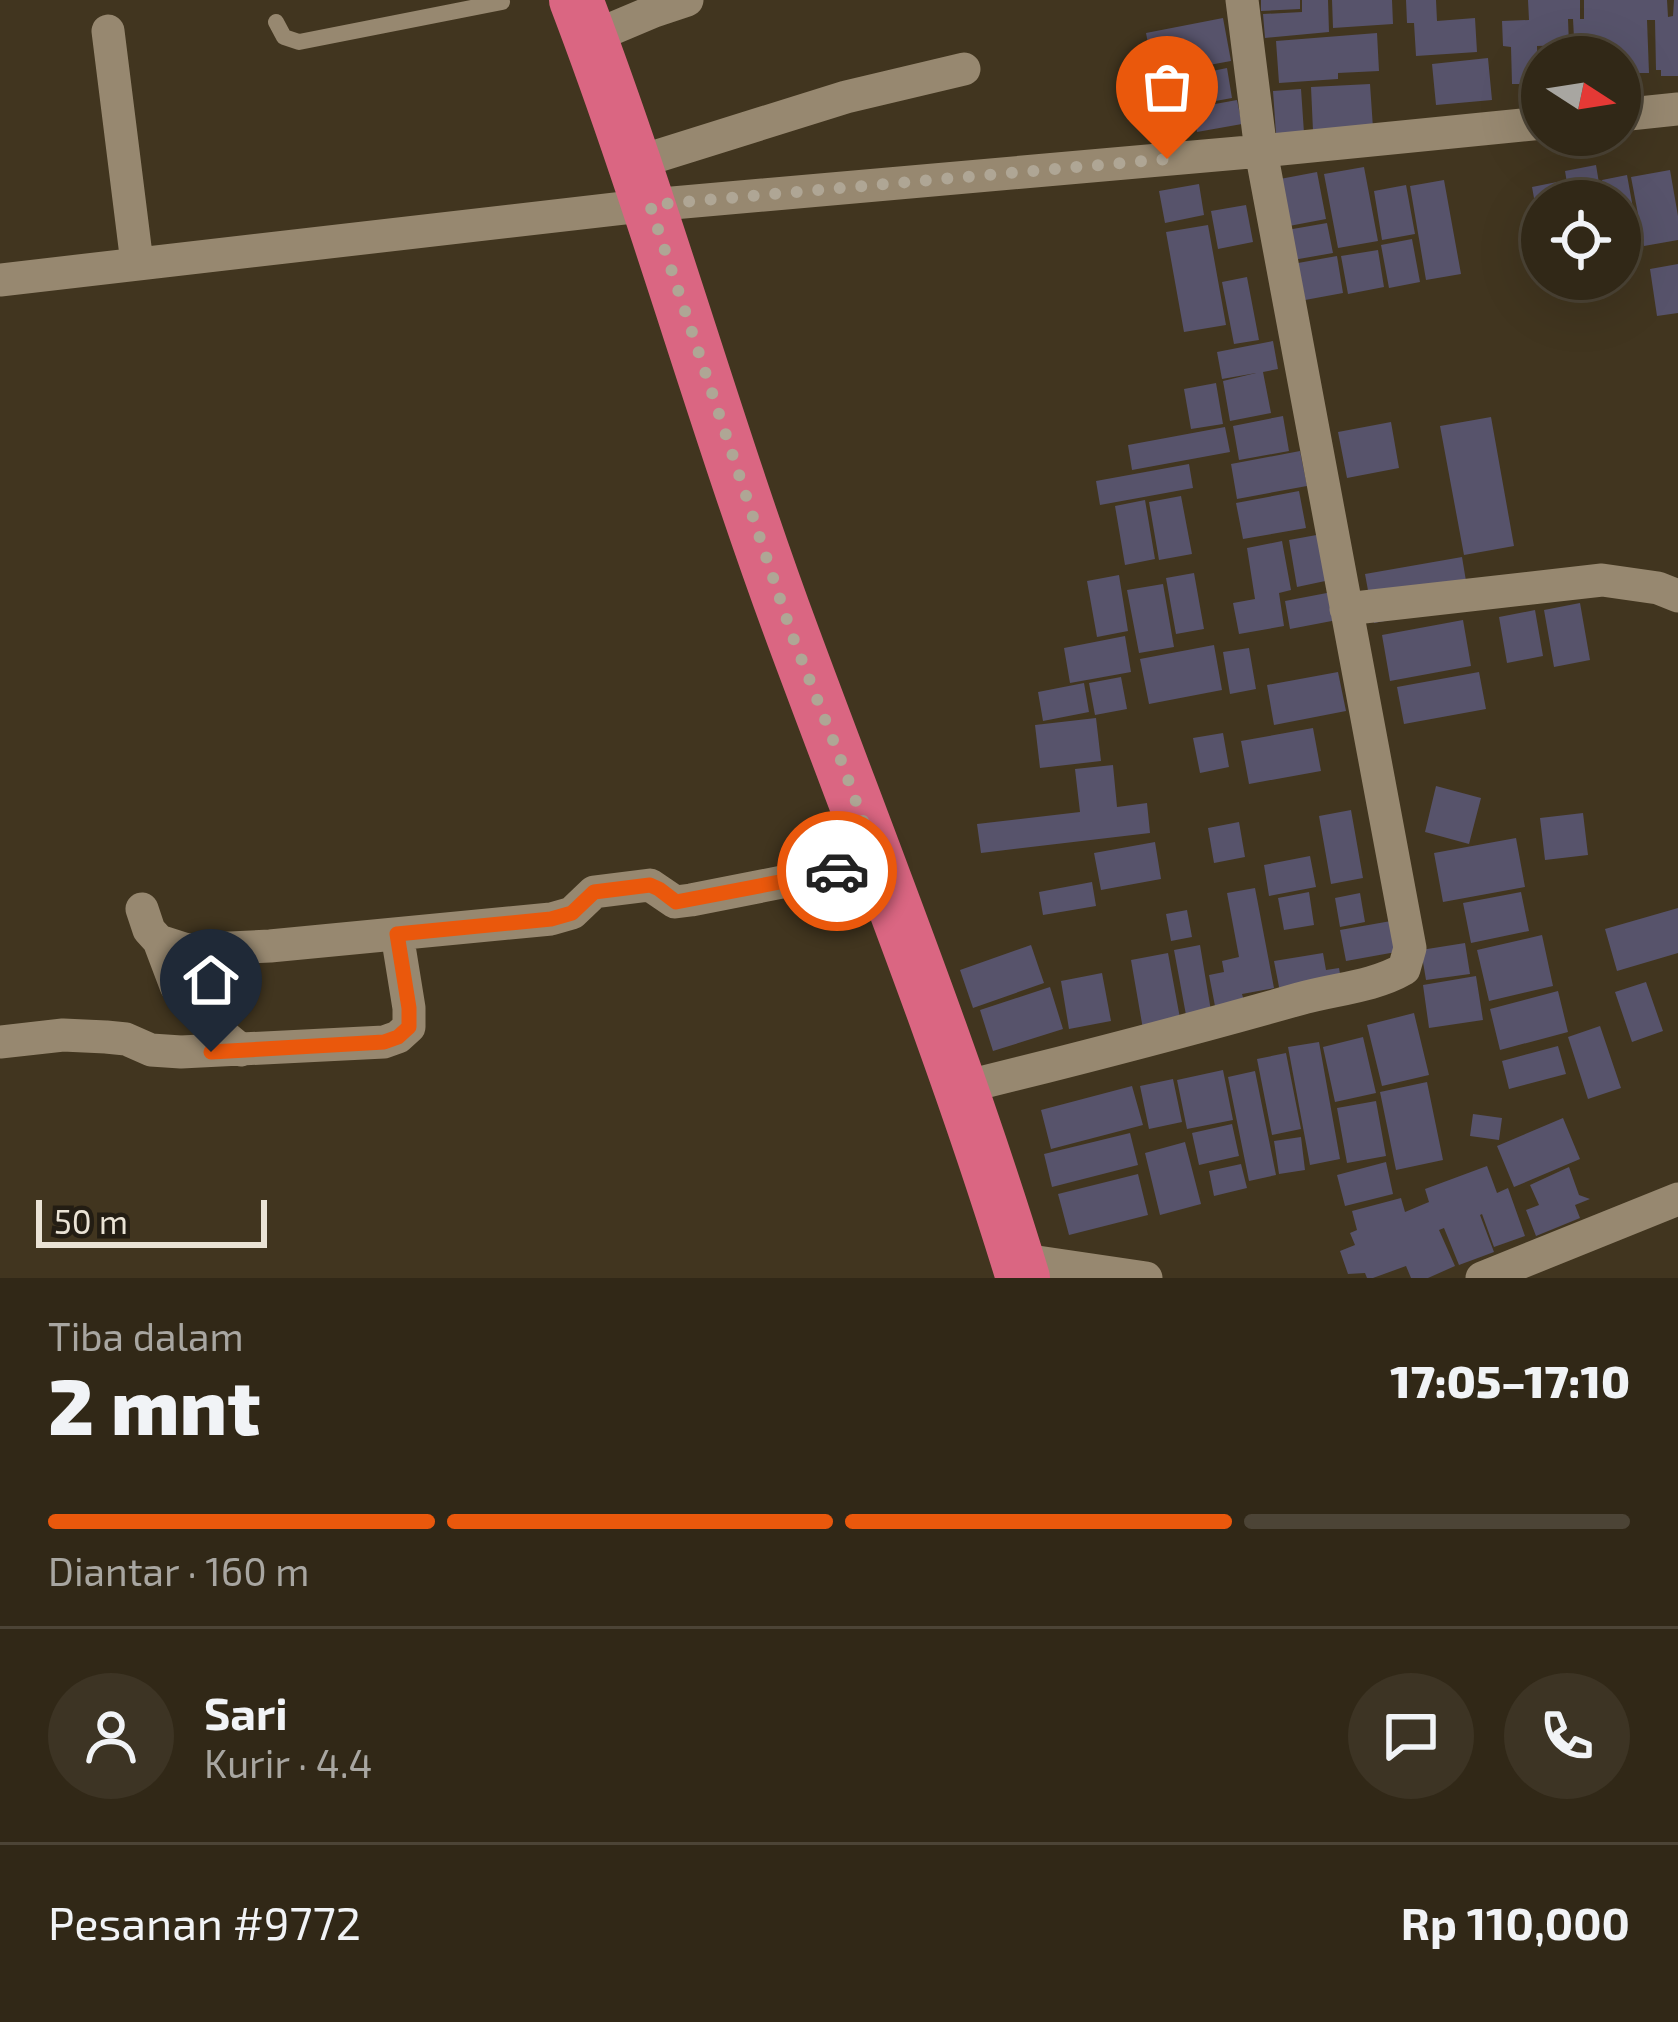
<!DOCTYPE html>
<html lang="id">
<head>
<meta charset="utf-8">
<style>
  :root { --surface:#312817; --page:#3d3424; --text:#f1f3f6; --muted:#a8a6a1; --line:#4c4436; --accent:#ea580c }
  body { margin:0; font-family:"Exo 2",sans-serif; background:var(--page); color:var(--text); height:100vh; display:flex; flex-direction:column; font-size:45px; white-space:nowrap }
  * { box-sizing:border-box; margin:0 }
  p { font-size:39px; color:var(--muted) }
  .icon { flex:none; width:66px; height:66px; fill:none; stroke:currentColor; stroke-width:2; stroke-linecap:round; stroke-linejoin:round }
  .map { position:relative; height:1278px; overflow:hidden }
  .details { display:flex; flex-direction:column; background:var(--surface); flex:1 }
  .details>* { flex:none }
  .needle { width:78px; rotate:102deg }
  .controls { position:absolute; left:1521px; top:36px; display:grid; gap:24px }
  .controls a { display:grid; place-items:center; width:120px; height:120px; border-radius:50%; background:var(--surface); box-shadow:0 12px 48px #0002,0 0 0 3px var(--line); font-size:60px }
  .scale { position:absolute; left:36px; bottom:30px; width:231px; box-sizing:border-box; padding-left:12px; border:6px solid #eae3d5; border-top:0; font-size:33px; line-height:42px; white-space:nowrap; color:#eae3d5; -webkit-text-stroke:9px #231d13; paint-order:stroke }
  .pin { position:absolute; display:grid; place-items:center; width:102px; height:102px; color:#fff; margin:-123px -51px; border-radius:50% 50% 50% 0; rotate:-45deg; box-shadow:0 0 12px #0007 }
  .pin .icon { rotate:45deg }
  .courier { position:absolute; display:grid; place-items:center; width:120px; height:120px; margin:-60px; border:9px solid #ea580c; border-radius:50%; background:#fff; color:#222; box-shadow:0 3px 15px #0007 }
  .summary em { font-style:normal; font-weight:800 }
  .summary div { display:flex; flex-direction:column-reverse }
  .summary { display:flex; align-items:center; justify-content:space-between; height:204px; padding:0 48px }
  h1 { font-size:78px; font-weight:800; line-height:90px }
  .bar { display:grid; grid-template-columns:repeat(4,1fr); gap:18px 12px; align-content:center; height:144px; padding:0 48px }
  .bar i { height:15px; border-radius:9px; background:var(--line) }
  .bar .active { background:var(--accent) }
  .bar p { grid-column:span 4 }
  .line { display:flex; align-items:center; gap:30px; padding:0 48px; border-top:3px solid var(--line) }
  .line div { flex:1 }
  .round { display:grid; place-items:center; flex:none; width:126px; height:126px; border-radius:63px; background:var(--page) }
  .map>svg:first-child { display:block }
  .building { fill:#57536b }
  .lines { fill:none; stroke-linecap:round; stroke-linejoin:round }
  .service { stroke:#978870; stroke-width:16 }
  .minor { stroke:#978870; stroke-width:33 }
  .trunk { stroke:#da6682; stroke-width:54 }
  .done { stroke:#afa695; stroke-width:12; stroke-dasharray:0 21.6 }
  .route { stroke:#ea580c; stroke-width:15 }
</style>
</head>
<body>
<div class="map">
<svg width="1678" height="1278" viewBox="0 0 1678 1278">
  <rect width="100%" height="100%" fill="#41351f"/>
  <!-- building -->
  <path class="building" d="M1261 0H1300V9L1261 11Z
    M1302 0H1328L1329 32 1265 38 1263 14 1302 12Z
    M1332 0H1392L1393 24 1333 28Z
    M1406 0H1436L1437 21 1475 18 1477 52 1416 56 1414 23H1407Z
    M1528 0H1580V19H1584V0H1667L1668 17 1673 16 1674 0H1678V76H1661V70H1656L1655 20H1647L1649 73H1620V57H1575L1573 19H1568L1569 45 1537 46 1538 84H1512L1511 47 1503 46 1502 21 1529 20Z
    M1223 18 1231 61 1154 75 1146 33Z
    M1377 33 1379 71 1338 73V79L1279 83 1276 41Z
    M1488 58 1492 100 1436 105 1432 64Z
    M1227 68 1232 98 1188 106 1182 77Z
    M1370 84 1373 128 1313 131 1311 87Z
    M1301 89 1304 133 1276 134 1273 91Z
    M1237 100 1242 124 1197 132 1193 108Z
    M1596 165 1602 201H1570L1565 171Z
    M1364 167 1378 241 1338 248 1324 174Z
    M1670 170 1678 216V240L1644 246 1631 177Z
    M1317 172 1326 219 1289 226 1280 179Z
    M1627 175 1637 230 1620 233V201H1605L1602 180Z
    M1444 180 1461 274 1426 280 1410 186Z
    M1562 181 1566 201H1542V231H1540L1532 187Z
    M1199 184 1204 215 1165 223 1159 191Z
    M1406 185 1415 234 1382 240 1374 191Z
    M1246 205 1253 242 1218 249 1211 211Z
    M1327 223 1333 253 1293 260 1287 230Z
    M1208 225 1226 325 1184 332 1166 232Z
    M1412 239 1420 282 1389 288 1381 245Z
    M1378 250 1384 287 1348 294 1341 256Z
    M1337 256 1343 293 1305 300 1298 263Z
    M1678 264V313L1657 316 1650 269Z
    M1247 277 1259 340 1234 344 1222 282Z
    M1273 341 1278 369 1263 372 1271 413 1230 421 1223 381 1256 373 1222 379 1217 352Z
    M1216 383 1223 424 1191 429 1184 389Z
    M1283 416 1289 451 1239 460 1233 426Z
    M1491 417 1514 546 1464 555 1440 426Z
    M1391 422 1399 468 1347 478 1338 432Z
    M1225 427 1230 452 1132 470 1128 445Z
    M1300 451 1307 486 1237 499 1231 464Z
    M1189 464 1193 488 1100 505 1096 481Z
    M1299 491 1306 528 1243 539 1236 503Z
    M1181 496 1192 554 1159 560 1149 502Z
    M1145 500 1155 559 1125 565 1115 506Z
    M1322 534 1330 580 1297 587 1289 540Z
    M1282 541 1291 590 1279 593 1284 626 1239 634 1233 603 1255 599 1247 548Z
    M1462 557 1470 605 1374 623 1365 574Z
    M1194 573 1204 629 1176 634 1166 578Z
    M1119 575 1128 631 1097 637 1087 581Z
    M1163 584 1174 647 1139 653 1127 590Z
    M1332 592 1337 620 1290 629 1285 601Z
    M1580 603 1590 660 1554 667 1544 610Z
    M1535 610 1543 656 1507 663 1499 617Z
    M1463 620 1471 666 1390 681 1382 635Z
    M1125 636 1131 672 1070 683 1064 648Z
    M1214 645 1222 690 1149 704 1140 659Z
    M1249 648 1256 689 1230 694 1223 652Z
    M1338 672 1346 711 1274 725 1267 685Z
    M1479 672 1486 709 1404 724 1397 687Z
    M1121 677 1127 709 1095 715 1089 683Z
    M1084 683 1089 712 1043 721 1038 692Z
    M1096 718 1101 761 1040 768 1035 725Z
    M1313 728 1321 771 1249 784 1241 741Z
    M1223 733 1229 767 1200 773 1193 738Z
    M1113 765 1117 807 1147 803 1150 833 981 853 977 824 1080 812 1075 769Z
    M1436 786 1481 798 1469 844 1425 832Z
    M1351 810 1363 878 1331 884 1319 816Z
    M1583 813 1588 855 1545 860 1540 818Z
    M1239 822 1245 857 1214 863 1208 828Z
    M1516 838 1525 887 1443 902 1434 853Z
    M1155 842 1161 879 1101 890 1094 853Z
    M1310 856 1316 887 1269 896 1264 865Z
    M1092 882 1096 906 1043 915 1039 892Z
    M1255 888 1274 988 1242 994 1244 1001 1215 1006 1209 975 1224 972 1222 961 1239 957 1227 893Z
    M1309 892 1314 925 1284 930 1278 898Z
    M1521 892 1529 931 1471 943 1463 903Z
    M1360 893 1365 922 1340 927 1335 898Z
    M1678 908V953L1617 971 1605 929Z
    M1187 910 1192 937 1171 941 1166 914Z
    M1391 921 1396 952 1346 961 1340 930Z
    M1542 935 1553 986 1489 1001 1477 950Z
    M1465 943 1470 974 1426 980 1421 950Z
    M1031 945 1044 983 973 1008 960 970Z
    M1200 945 1211 1011 1186 1015 1174 950Z
    M1168 953 1182 1029 1144 1035 1131 960Z
    M1323 953 1326 970 1339 968 1341 979 1280 992 1274 961Z
    M1102 973 1111 1021 1069 1029 1061 981Z
    M1476 976 1483 1020 1429 1028 1423 985Z
    M1646 982 1663 1031 1632 1042 1615 992Z
    M1050 987 1063 1029 993 1051 980 1010Z
    M1558 991 1568 1032 1500 1050 1490 1009Z
    M1414 1013 1429 1075 1382 1086 1367 1025Z
    M1600 1026 1621 1088 1588 1099 1568 1037Z
    M1363 1037 1376 1093 1335 1102 1323 1047Z
    M1319 1042 1340 1159 1310 1165 1288 1047Z
    M1558 1046 1566 1074 1509 1089 1502 1061Z
    M1286 1053 1301 1129 1272 1135 1257 1059Z
    M1223 1070 1233 1120 1187 1129 1177 1080Z
    M1255 1071 1276 1175 1249 1181 1228 1077Z
    M1173 1079 1182 1122 1149 1129 1140 1086Z
    M1427 1082 1443 1160 1396 1170 1380 1092Z
    M1132 1086 1143 1125 1051 1149 1041 1110Z
    M1376 1101 1386 1156 1347 1163 1337 1108Z
    M1473 1114 1502 1118 1499 1140 1470 1136Z
    M1563 1118 1580 1159 1514 1187 1497 1146Z
    M1232 1124 1239 1156 1199 1165 1192 1133Z
    M1130 1133 1138 1165 1052 1187 1044 1154Z
    M1301 1137 1305 1170 1279 1174 1274 1141Z
    M1185 1142 1201 1204 1160 1215 1145 1153Z
    M1386 1162 1393 1194 1345 1206 1337 1175Z
    M1241 1164 1247 1188 1214 1196 1209 1171Z
    M1487 1166 1497 1193 1508 1188 1525 1236 1494 1247 1482 1214 1480 1215 1494 1252 1459 1265 1444 1228 1439 1230 1455 1266 1428 1278H1411L1406 1266 1373 1278H1367L1365 1273 1348 1274 1340 1251 1355 1245 1350 1233 1357 1230 1352 1211 1401 1198 1405 1212 1429 1202 1425 1189Z
    M1569 1167 1579 1195 1590 1199 1575 1205 1580 1218 1536 1236 1526 1210 1539 1205 1530 1185Z
    M1138 1174 1148 1215 1069 1235 1058 1194Z"/>
  <g class="lines">
    <!-- service -->
    <path class="service" d="M276 22 284 37 299 42 502 2 501 0"/>
    <!-- minor -->
    <path class="minor" d="M108 31 137 263
      M590 38 654 11 687 0
      M1620 115 1678 109
      M635 163 846 97 964 69
      M0 280 650 205 1261 151 1542 123
      M1346 609 1602 580 1658 588 1678 596
      M142 909 149 930 159 941 187 950 270 946 551 919 572 913 594 892 650 885 675 902 691 900 878 863
      M159 941 176 986 196 1013 241 1050
      M0 1042 63 1035 106 1037 126 1039 151 1050 181 1052 384 1042 398 1037 409 1027V1008L397 934
      M960 1088C1074 1060 1186 1031 1299 999 1334 989 1373 987 1404 969L1410 948 1261 151 1242 0
      M1017 1259 1146 1278
      M1482 1278 1678 1199"/>
    <!-- trunk -->
    <path class="trunk" d="M576 0C656 210 715 426 793 636 872 849 957 1061 1023 1278"/>
  </g>
  <g class="lines">
    <!-- done -->
    <path class="done" d="M837 871 878 863 844 768 792 635 650 205 1167 159"/>
    <!-- route -->
    <path class="route" d="M211 1052 384 1042 398 1037 409 1027V1008L397 934 551 919 572 913 594 892 650 885 659 889 676 902 837 871"/>
  </g>
</svg>
<div class="controls">
<a><svg class="needle" viewBox="-14 -14 28 28"><path d="M0-13l5 13h-10z" fill="#e53935"/><path d="M0 13l5-13h-10z" fill="#a8a6a1"/></svg></a>
<a><svg class="icon" aria-label="locate" viewBox="0 0 24 24"><circle cx="12" cy="12" r="6"/><path d="M12 2v4M12 18v4M2 12h4M18 12h4"/></svg></a>
</div>
<div class="scale">50 m</div>
<div class="pin" style="left:1167px;top:159px;background:#ea580c"><svg class="icon" aria-label="bag" viewBox="0 0 24 24"><path d="M5 8h14l-1 12H6zM9 8a3 3 0 0 1 6 0"/></svg></div>
<div class="pin" style="left:211px;top:1052px;background:#1f2937"><svg class="icon" aria-label="home" viewBox="0 0 24 24"><path d="M3 11l9-7 9 7M6 9v11h12V9"/></svg></div>
<div class="courier" style="left:837px;top:871px"><svg class="icon" aria-label="car" viewBox="0 0 24 24"><path d="M5 17H2v-5l4-1 3-4h7l3 4 3 1v5h-3M9 17h6M6 11h13"/><circle cx="7" cy="17" r="2"/><circle cx="17" cy="17" r="2"/></svg></div>
</div>
<section class="details">
<div class="summary"><div><h1>2 mnt</h1><p>Tiba dalam</p></div><em>17:05–17:10</em></div>
<div class="bar"><i class="active"></i><i class="active"></i><i class="active"></i><i></i><p>Diantar · 160 m</p></div>
<div class="line" style="height:216px"><a class="round"><svg class="icon" aria-label="person" viewBox="0 0 24 24"><circle cx="12" cy="8" r="4"/><path d="M4 21q1-7 8-7t8 7"/></svg></a><div><b>Sari</b><p>Kurir · 4.4</p></div><a class="round"><svg class="icon" aria-label="chat" viewBox="0 0 24 24"><path d="M4 5h16v11H9l-5 4z"/></svg></a><a class="round"><svg class="icon" aria-label="phone" viewBox="0 0 24 24"><path d="M5 4h4l2 5-3 2q2 4 5 5l2-3 5 2v4C11 20 4 13 5 4z"/></svg></a></div>
<div class="line" style="height:156px"><div>Pesanan #9772</div><b>Rp 110,000</b></div>
</section>
</body>
</html>
